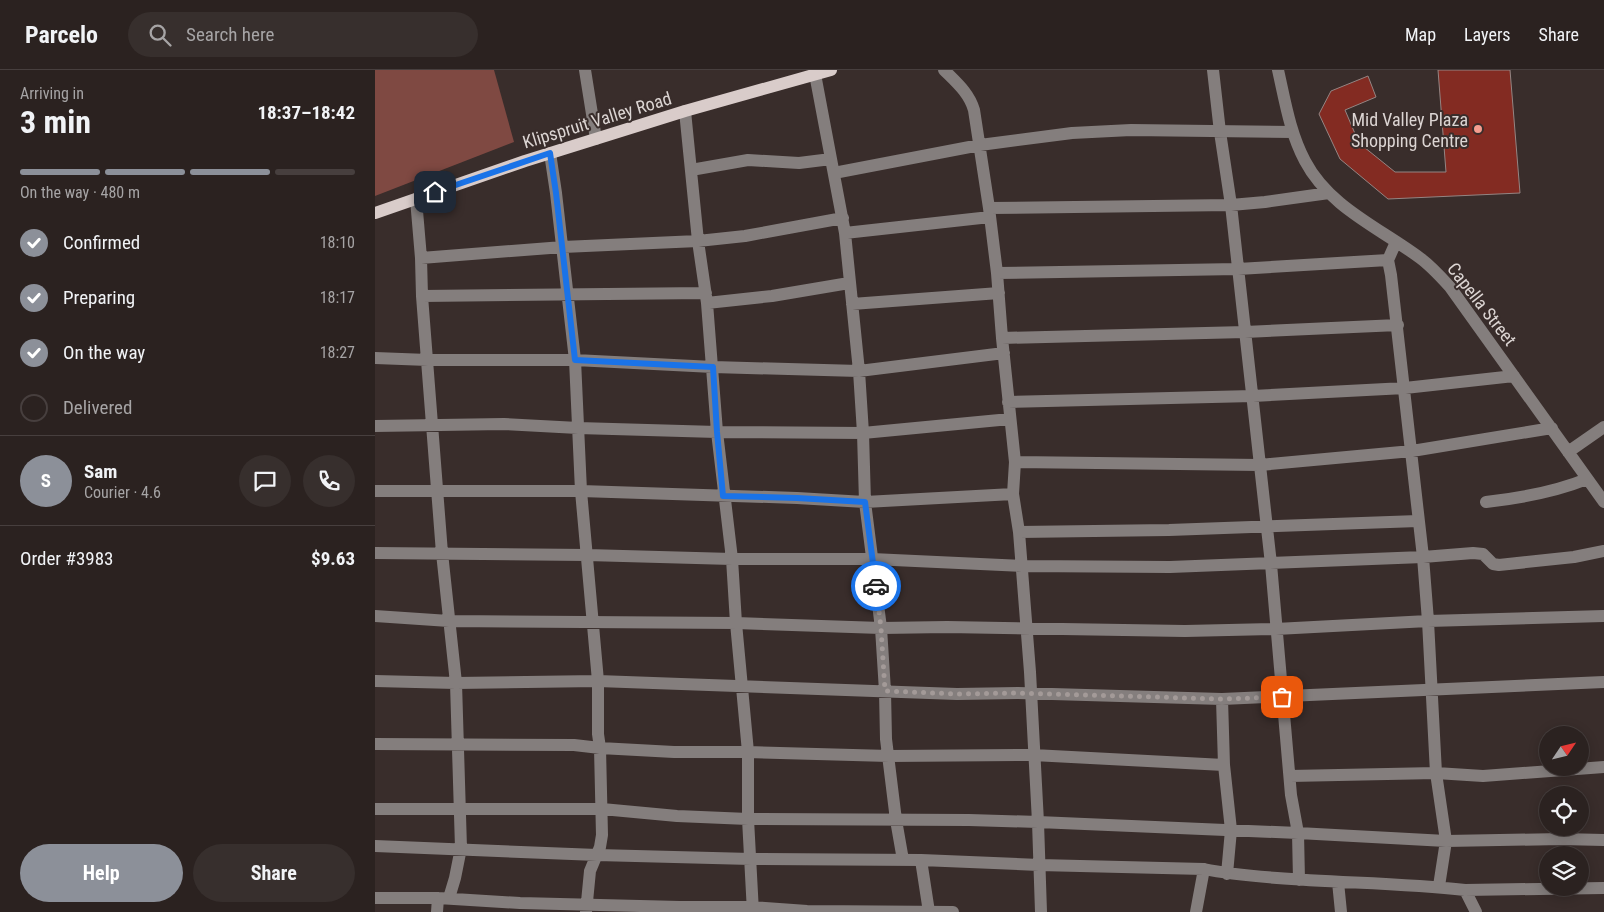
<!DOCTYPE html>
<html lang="en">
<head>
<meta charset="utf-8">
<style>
  :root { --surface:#2b2220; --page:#372f2d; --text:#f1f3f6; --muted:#a6a4a5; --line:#473f3e; --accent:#8c9099 }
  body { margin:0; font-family:"Roboto Condensed",sans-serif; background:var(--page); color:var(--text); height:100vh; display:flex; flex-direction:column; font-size:19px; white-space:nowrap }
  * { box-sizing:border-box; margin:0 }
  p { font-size:16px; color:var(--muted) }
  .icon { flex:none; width:28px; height:28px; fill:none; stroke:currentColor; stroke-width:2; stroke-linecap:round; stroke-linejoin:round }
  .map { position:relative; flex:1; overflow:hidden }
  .sheet { display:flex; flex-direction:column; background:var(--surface); width:375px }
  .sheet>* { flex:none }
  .needle { width:32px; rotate:55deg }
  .controls { position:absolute; left:1164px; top:656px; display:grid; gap:10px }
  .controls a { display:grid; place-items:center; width:50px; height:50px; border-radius:50%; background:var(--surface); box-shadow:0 2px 12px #0003,0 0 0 1px var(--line); font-size:25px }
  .pin { position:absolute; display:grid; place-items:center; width:42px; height:42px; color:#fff; margin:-21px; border-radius:10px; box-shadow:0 2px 8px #0006 }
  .courier { position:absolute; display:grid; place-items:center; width:50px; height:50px; margin:-25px; border:4px solid #1a73e8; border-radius:50%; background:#fff; color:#222; box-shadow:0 1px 6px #0007 }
  .headline em { font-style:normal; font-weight:700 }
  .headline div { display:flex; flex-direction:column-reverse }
  .headline { display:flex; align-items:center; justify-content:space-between; height:85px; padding:0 20px }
  h1 { font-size:32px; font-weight:700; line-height:38px }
  .bar { display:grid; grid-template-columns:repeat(4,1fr); gap:8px 5px; align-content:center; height:60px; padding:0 20px }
  .bar i { height:6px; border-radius:4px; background:var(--line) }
  .bar .selected { background:var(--accent) }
  .bar p { grid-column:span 4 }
  .line { display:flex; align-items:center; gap:12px; padding:0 20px; border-top:1px solid var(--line) }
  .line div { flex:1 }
  .round { display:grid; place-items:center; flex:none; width:52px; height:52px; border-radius:26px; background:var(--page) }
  ol { padding:0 20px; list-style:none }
  li { display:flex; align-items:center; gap:15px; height:55px }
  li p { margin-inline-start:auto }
  li .icon { padding:5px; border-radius:50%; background:var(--accent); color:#fff; stroke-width:4 }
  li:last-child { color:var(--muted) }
  li i { width:28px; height:28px; border:2px solid var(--line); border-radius:50% }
  .cta { display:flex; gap:10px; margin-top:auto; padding:10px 20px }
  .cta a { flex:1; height:58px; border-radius:30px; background:var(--accent); color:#fff; font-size:20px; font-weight:700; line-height:58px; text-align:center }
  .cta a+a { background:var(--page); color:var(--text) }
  header { display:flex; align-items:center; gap:30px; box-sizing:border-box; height:70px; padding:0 25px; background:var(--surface); border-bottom:1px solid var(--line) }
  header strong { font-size:24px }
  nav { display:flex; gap:28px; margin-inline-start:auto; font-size:18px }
  .search { width:350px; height:45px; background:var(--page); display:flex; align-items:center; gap:12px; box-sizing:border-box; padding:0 18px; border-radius:28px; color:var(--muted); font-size:19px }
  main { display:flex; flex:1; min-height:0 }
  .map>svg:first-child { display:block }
  .green { fill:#7f4942 }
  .building { fill:#832b22; stroke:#948583 }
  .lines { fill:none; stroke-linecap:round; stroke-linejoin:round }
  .minor { stroke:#847e7d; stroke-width:12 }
  .major { stroke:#d9ccca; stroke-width:12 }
  .done { stroke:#a39a98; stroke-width:5; stroke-dasharray:0 9 }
  .route { stroke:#1a73e8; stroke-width:6 }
  .poi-dot { fill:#f59d8f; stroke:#392d2b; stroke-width:2 }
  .labels { text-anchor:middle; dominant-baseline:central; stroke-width:4; stroke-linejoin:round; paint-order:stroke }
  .poi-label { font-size:18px; fill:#dcd5d3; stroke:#392d2b; text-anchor:end }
  .street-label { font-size:18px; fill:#dcd5d3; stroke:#392d2b }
</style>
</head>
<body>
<header>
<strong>Parcelo</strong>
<div class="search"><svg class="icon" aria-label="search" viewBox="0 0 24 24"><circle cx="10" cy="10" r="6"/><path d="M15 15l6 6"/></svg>Search here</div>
<nav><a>Map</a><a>Layers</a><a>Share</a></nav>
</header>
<main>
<section class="sheet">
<div class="headline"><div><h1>3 min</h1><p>Arriving in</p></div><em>18:37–18:42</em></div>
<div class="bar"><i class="selected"></i><i class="selected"></i><i class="selected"></i><i></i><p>On the way · 480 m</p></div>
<ol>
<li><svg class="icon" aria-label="check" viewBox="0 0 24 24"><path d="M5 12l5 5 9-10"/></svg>Confirmed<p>18:10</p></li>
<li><svg class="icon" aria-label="check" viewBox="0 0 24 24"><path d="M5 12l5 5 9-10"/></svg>Preparing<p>18:17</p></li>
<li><svg class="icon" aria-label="check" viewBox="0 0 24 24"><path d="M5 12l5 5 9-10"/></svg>On the way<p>18:27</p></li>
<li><i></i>Delivered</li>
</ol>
<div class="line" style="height:90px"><b class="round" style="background:var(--accent);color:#fff">S</b><div><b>Sam</b><p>Courier · 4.6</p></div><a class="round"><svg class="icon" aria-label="chat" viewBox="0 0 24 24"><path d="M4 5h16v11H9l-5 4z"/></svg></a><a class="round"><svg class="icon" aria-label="phone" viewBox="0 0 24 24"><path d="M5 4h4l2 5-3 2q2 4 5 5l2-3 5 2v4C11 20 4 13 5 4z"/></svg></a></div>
<div class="line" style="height:65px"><div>Order #3983</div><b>$9.63</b></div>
<div class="cta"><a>Help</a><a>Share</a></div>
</section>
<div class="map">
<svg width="1229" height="842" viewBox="0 0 1229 842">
  <rect width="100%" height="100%" fill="#392d2b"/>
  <!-- green -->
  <path class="green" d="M0 0H119L139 72 0 126Z"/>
  <!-- building -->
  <path class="building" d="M1063 0H1135L1145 123 1013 129 965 89 944 44 956 21 993 6 1001 27 970 40 984 73 1020 102H1071Z"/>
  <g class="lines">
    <!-- minor -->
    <path class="minor" d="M210 0 221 69
      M569 0C582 13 594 23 599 40L614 138 622 203 627 268 640 392 638 424 644 462 655 602 663 752 666 842
      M838 0 845 62 856 135 896 494 916 725 923 763 924 810
      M903 0C910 31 915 63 930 91 954 137 1005 158 1045 188 1056 196 1065 206 1075 217L1229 432
      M440 4 470 163 484 301 488 363 490 432 506 558 510 621 511 669 521 750 528 790
      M310 41 323 171 332 233 342 362 357 489 361 553 373 682V749L378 842
      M175 83 181 123 200 290 206 421 223 611V664L225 678 227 765 225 777 215 801 211 842
      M316 100 373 90 424 93 456 89
      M459 103 605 75 697 63 756 60 918 62
      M41 129 46 188 47 226 67 483 81 613 86 778 80 808 74 828
      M614 138 856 135 890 132 954 123
      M470 163 615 147
      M46 188 188 177 323 171 370 166 468 148
      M1013 190 1016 205 1048 487 1053 551 1061 703 1071 771 1064 816
      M622 203 863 199 1013 190 1021 172
      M47 226 331 223
      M332 233 397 226 474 213
      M477 234 624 223
      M627 268 870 262 1023 255
      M0 288 53 290H200L338 297 484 301 629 283
      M633 332 878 326 1030 318 1139 306
      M0 356 129 354 203 358 342 362 488 363 635 349
      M1193 382 1229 357
      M640 392 885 395 1037 381 1177 358
      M0 421H206L422 428 490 432 638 424
      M1111 432C1146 428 1180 422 1212 409
      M644 462 794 460 1043 451
      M0 483 212 485 357 489H497L647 496 795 497 1048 487 1098 483 1108 484 1118 494 1124 495 1199 487 1229 481
      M0 546 74 551 361 553 506 558 572 557 810 561 901 559 1053 551 1229 546
      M0 611 81 613 223 611 582 624 643 623 847 629 1229 612
      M847 629 849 695 856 760 852 804
      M0 674 199 675 225 678 299 682H373L514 686 658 685 849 695
      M915 706 1061 703 1108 706 1229 697
      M0 739H227L302 746 373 749 594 750 663 752 923 763 1071 771 1186 769 1229 770
      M0 776 222 785 376 789 546 790 664 795 829 799C853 804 877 806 902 808 965 813 1028 813 1090 820L1101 842
      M546 790 554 842
      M963 812 966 842
      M1090 820 1229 818
      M0 828H63L145 833 305 837H378L432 841 578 842
      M62 842 63 828
      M821 842 829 799"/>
    <!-- major -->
    <path class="major" d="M0 143 150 91 310 41 456 0"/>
  </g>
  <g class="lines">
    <!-- done -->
    <path class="done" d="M501 516 506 558 510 621 582 624 643 623 847 629 907 627"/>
    <!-- route -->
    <path class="route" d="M60 122 175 83 181 123 200 290 338 297 342 362 348 426 422 428 490 432 501 516"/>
  </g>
  <!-- markers -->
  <circle class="poi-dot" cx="1103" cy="59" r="5"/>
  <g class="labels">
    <!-- poi labels -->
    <g class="poi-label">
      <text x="1093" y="49">Mid Valley Plaza<tspan x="1093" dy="21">Shopping Centre</tspan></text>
    </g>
    <!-- street labels -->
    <g class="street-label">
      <text transform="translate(222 50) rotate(-17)">Klipspruit Valley Road</text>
      <text transform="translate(1107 234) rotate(52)">Capella Street</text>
    </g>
  </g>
</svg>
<div class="controls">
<a><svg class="needle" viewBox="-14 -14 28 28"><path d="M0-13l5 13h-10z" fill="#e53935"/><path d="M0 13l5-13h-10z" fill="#a6a4a5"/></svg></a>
<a><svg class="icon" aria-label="locate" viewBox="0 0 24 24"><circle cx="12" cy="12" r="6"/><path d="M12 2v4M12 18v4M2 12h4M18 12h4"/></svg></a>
<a><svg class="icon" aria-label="layers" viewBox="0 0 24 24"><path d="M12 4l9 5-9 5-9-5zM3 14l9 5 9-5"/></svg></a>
</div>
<div class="pin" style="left:907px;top:627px;background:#ea580c"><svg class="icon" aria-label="bag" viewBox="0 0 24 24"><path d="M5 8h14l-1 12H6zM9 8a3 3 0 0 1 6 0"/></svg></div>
<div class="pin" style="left:60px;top:122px;background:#1f2937"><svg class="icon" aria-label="home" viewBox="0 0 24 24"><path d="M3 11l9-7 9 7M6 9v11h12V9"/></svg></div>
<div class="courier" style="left:501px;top:516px"><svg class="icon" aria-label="car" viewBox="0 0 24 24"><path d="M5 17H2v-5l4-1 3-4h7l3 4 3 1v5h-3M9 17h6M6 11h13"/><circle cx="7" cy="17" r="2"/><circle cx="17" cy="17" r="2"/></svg></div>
</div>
</main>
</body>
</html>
